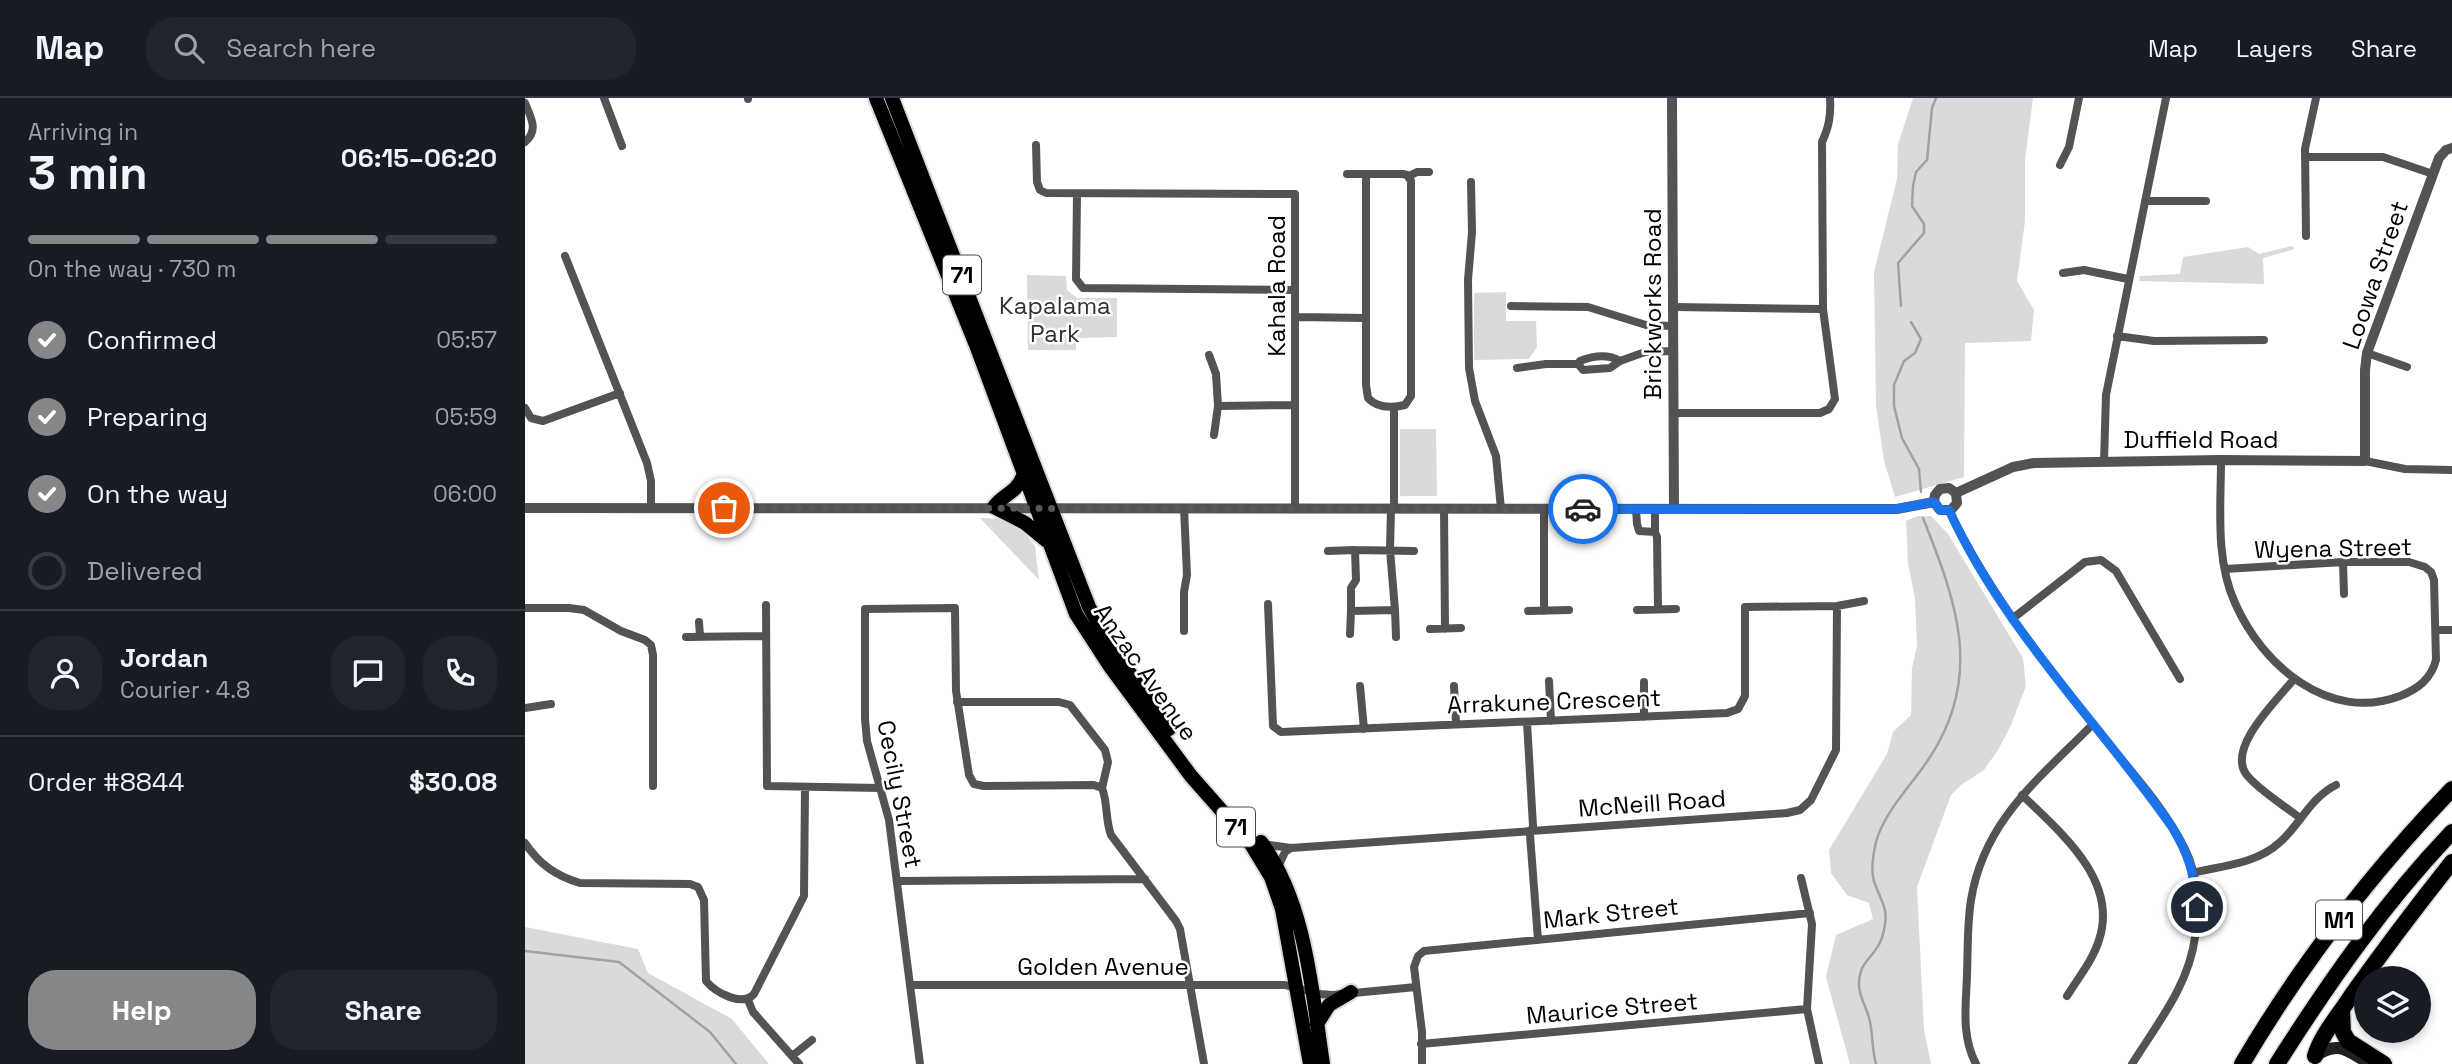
<!DOCTYPE html>
<html lang="en">
<head>
<meta charset="utf-8">
<style>
  :root { --surface:#171b24; --page:#20242c; --text:#f1f3f6; --muted:#9ea1a6; --line:#363941; --accent:#858687 }
  body { margin:0; font-family:"Space Grotesk",sans-serif; background:var(--page); color:var(--text); height:100vh; display:flex; flex-direction:column; font-size:26px; white-space:nowrap }
  * { box-sizing:border-box; margin:0 }
  p { font-size:23px; color:var(--muted) }
  .icon { flex:none; width:38px; height:38px; fill:none; stroke:currentColor; stroke-width:2; stroke-linecap:round; stroke-linejoin:round }
  .map { position:relative; flex:1; overflow:hidden }
  .drawer { display:flex; flex-direction:column; background:var(--surface); width:525px }
  .drawer>* { flex:none }
  .controls { position:absolute; left:1829px; top:868px; display:grid; gap:14px }
  .controls a { display:grid; place-items:center; width:77px; height:77px; border-radius:50%; background:var(--surface); box-shadow:0 4px 10px #0003; font-size:35px }
  .pin { position:absolute; display:grid; place-items:center; width:60px; height:60px; color:#fff; margin:-30px; border:4px solid #fff; border-radius:50%; box-shadow:0 2px 7px #0007 }
  .courier { position:absolute; display:grid; place-items:center; width:70px; height:70px; margin:-35px; border:5px solid #1a73e8; border-radius:50%; background:#fff; color:#222; box-shadow:0 2px 9px #0007 }
  .summary em { font-style:normal; font-weight:700 }
  .summary div { display:flex; flex-direction:column-reverse }
  .summary { display:flex; align-items:center; justify-content:space-between; height:119px; padding:0 28px }
  h1 { font-size:46px; font-weight:700; line-height:52px }
  .bar { display:grid; grid-template-columns:repeat(4,1fr); gap:10px 7px; align-content:center; height:84px; padding:0 28px }
  .bar i { height:9px; border-radius:5px; background:var(--line) }
  .bar .selected { background:var(--accent) }
  .bar p { grid-column:span 4 }
  .line { display:flex; align-items:center; gap:18px; padding:0 28px; border-top:2px solid var(--line) }
  .line div { flex:1 }
  .round { display:grid; place-items:center; flex:none; width:74px; height:74px; border-radius:28px; background:var(--page) }
  ol { padding:0 28px; list-style:none }
  li { display:flex; align-items:center; gap:21px; height:77px }
  li p { margin-inline-start:auto }
  li .icon { padding:7px; border-radius:50%; background:var(--accent); color:#fff; stroke-width:4 }
  li:last-child { color:var(--muted) }
  li i { width:38px; height:38px; border:4px solid var(--line); border-radius:50% }
  .action { display:flex; gap:14px; margin-top:auto; padding:14px 28px }
  .action a { flex:1; height:80px; border-radius:28px; background:var(--accent); color:#fff; font-size:28px; font-weight:700; line-height:80px; text-align:center }
  .action a+a { background:var(--page); color:var(--text) }
  header { display:flex; align-items:center; gap:42px; box-sizing:border-box; height:98px; padding:0 35px; background:var(--surface); border-bottom:2px solid var(--line) }
  header strong { font-size:33px }
  nav { display:flex; gap:38px; margin-inline-start:auto; font-size:24px }
  .search { width:490px; height:63px; background:var(--page); display:flex; align-items:center; gap:18px; box-sizing:border-box; padding:0 24px; border-radius:28px; color:var(--muted); font-size:26px }
  main { display:flex; flex:1; min-height:0 }
  .map>svg:first-child { display:block }
  .green { fill:#dadada }
  .lines { fill:none; stroke-linecap:round; stroke-linejoin:round }
  .stream { stroke:#a1a1a1; stroke-width:2.5 }
  .trunk-casing { stroke:#dbdbdb; stroke-width:18 }
  .motorway-casing { stroke:#dbdbdb; stroke-width:19 }
  .minor { stroke:#535353; stroke-width:8 }
  .tertiary { stroke:#535353; stroke-width:10 }
  .secondary { stroke:#202020; stroke-width:12 }
  .trunk { stroke:#000; stroke-width:14 }
  .motorway { stroke:#000; stroke-width:16 }
  .done { stroke:#595959; stroke-width:7; stroke-dasharray:0 12.6 }
  .route { stroke:#1a73e8; stroke-width:9 }
  .labels { text-anchor:middle; dominant-baseline:central; stroke-width:5; stroke-linejoin:round; paint-order:stroke }
  .shield { fill:#fff; stroke:#4c4c4c; stroke-width:2 }
  .shield-label { font-size:23px; font-weight:bold; fill:#000 }
  .street-label { font-size:24px; fill:#000; stroke:#fff }
  .park-label { font-size:24px; fill:#313131; stroke:#fff }
</style>
</head>
<body>
<header>
<strong>Map</strong>
<div class="search"><svg class="icon" aria-label="search" viewBox="0 0 24 24"><circle cx="10" cy="10" r="6"/><path d="M15 15l6 6"/></svg>Search here</div>
<nav><a>Map</a><a>Layers</a><a>Share</a></nav>
</header>
<main>
<section class="drawer">
<div class="summary"><div><h1>3 min</h1><p>Arriving in</p></div><em>06:15–06:20</em></div>
<div class="bar"><i class="selected"></i><i class="selected"></i><i class="selected"></i><i></i><p>On the way · 730 m</p></div>
<ol>
<li><svg class="icon" aria-label="check" viewBox="0 0 24 24"><path d="M5 12l5 5 9-10"/></svg>Confirmed<p>05:57</p></li>
<li><svg class="icon" aria-label="check" viewBox="0 0 24 24"><path d="M5 12l5 5 9-10"/></svg>Preparing<p>05:59</p></li>
<li><svg class="icon" aria-label="check" viewBox="0 0 24 24"><path d="M5 12l5 5 9-10"/></svg>On the way<p>06:00</p></li>
<li><i></i>Delivered</li>
</ol>
<div class="line" style="height:126px"><a class="round"><svg class="icon" aria-label="person" viewBox="0 0 24 24"><circle cx="12" cy="8" r="4"/><path d="M4 21q1-7 8-7t8 7"/></svg></a><div><b>Jordan</b><p>Courier · 4.8</p></div><a class="round"><svg class="icon" aria-label="chat" viewBox="0 0 24 24"><path d="M4 5h16v11H9l-5 4z"/></svg></a><a class="round"><svg class="icon" aria-label="phone" viewBox="0 0 24 24"><path d="M5 4h4l2 5-3 2q2 4 5 5l2-3 5 2v4C11 20 4 13 5 4z"/></svg></a></div>
<div class="line" style="height:91px"><div>Order #8844</div><b>$30.08</b></div>
<div class="action"><a>Help</a><a>Share</a></div>
</section>
<div class="map">
<svg width="1927" height="966" viewBox="0 0 1927 966">
  <rect width="100%" height="100%" fill="#fff"/>
  <!-- green -->
  <path class="green" d="M1388 0H1508L1500 62V123L1492 183 1509 212 1506 243 1440 245 1439 379 1370 399 1359 363 1351 308 1349 174 1372 81 1373 46Z
    M1767 148 1770 151 1738 160 1739 186 1614 183 1615 178 1655 176 1658 159 1723 149 1734 156Z
    M502 177 541 178 542 192 552 200H592V239L551 240V252H503Z
    M981 194V223H1011L1012 249 1004 261 949 262V195Z
    M875 331H911L912 398H875Z
    M1393 418H1406L1423 436 1498 560 1501 588 1486 627 1473 652 1459 672 1436 687 1426 697 1392 789 1399 932 1406 966H1325L1301 879 1311 837 1348 821 1344 805 1322 797 1306 775 1304 752 1362 656 1368 634 1386 617 1387 570 1392 548 1390 501 1383 465 1381 423Z
    M455 420 481 421 497 432 510 448 514 482Z
    M0 829 113 851 123 875 207 921 244 966H0Z"/>
  <g class="lines">
    <!-- stream -->
    <path class="stream" d="M1376 208 1373 165 1399 135V126L1387 108 1388 88 1391 74 1402 62 1407 10 1411 0
      M1386 224 1396 241 1390 255 1379 263 1369 287V308L1377 340 1394 371 1396 394
      M0 853 94 864 185 934 211 966
      M1351 966C1347 952 1348 938 1345 924 1342 906 1329 895 1336 873 1338 865 1347 858 1351 851 1356 845 1359 834 1360 826 1363 811 1355 800 1350 786 1345 774 1348 757 1351 744 1360 712 1388 686 1405 659 1459 577 1431 503 1398 420"/>
    <!-- trunk casing -->
    <g class="trunk-casing">
      <path id="trunk" d="M351 0 451 247 551 516 584 567 666 678 726 746 746 779 757 811 785 966
        M367 0 564 509 590 554 644 631
        M498 378C491 396 478 396 469 409L500 425 522 443
        M736 744C781 805 787 893 798 966
        M792 926 804 907 826 894"/>
    </g>
    <!-- motorway casing -->
    <g class="motorway-casing">
      <path id="motorway" d="M1817 912 1818 934 1823 943 1859 966
        M1790 958C1796 937 1814 917 1826 898 1858 853 1892 808 1927 764
        M1717 966C1776 866 1847 774 1927 691
        M1752 966C1804 884 1860 804 1927 734"/>
    </g>
    <!-- minor -->
    <path class="minor" d="M79 0 97 48
      M223 0V1
      M0 5C6 20 14 32 0 44
      M511 47 512 84 515 92 521 95 770 96V410
      M1780 59H1858L1908 76
      M1535 67 1544 49 1554 0
      M822 76H878L882 77 886 83V298L880 307C867 310 852 310 843 300L841 287V220
      M884 78 892 74H904
      M946 84 947 134 943 182 944 270 950 303 971 358 976 411
      M552 96 551 181 558 190 770 192
      M1620 103H1681
      M1781 138 1780 51 1791 0
      M40 158 122 365 126 383V410
      M1538 175 1559 172 1603 181
      M986 208 1063 209 1121 227 1148 228
      M1148 209 1298 211
      M771 219 841 220V76
      M1592 238 1629 243 1739 242
      M1842 255 1882 269
      M684 257 691 276 693 308 770 307
      M1053 266 1058 272 1085 270 1095 263 1120 254 1148 253
      M992 270 1021 266H1053L1055 263C1068 258 1083 256 1095 263
      M0 310 6 320 18 323 95 295
      M1148 315H1295L1304 311 1310 301 1298 211 1297 44C1304 29 1306 17 1305 0
      M689 337 693 308
      M1696 362C1696 409 1690 461 1710 505 1737 567 1804 625 1875 598 1893 591 1906 581 1911 562L1909 482 1906 474 1900 469 1884 464H1818L1700 471
      M1579 363 1581 297 1641 0
      M1840 363 1880 371 1927 372
      M866 410 865 452 870 512 826 513V490L831 482 830 452 889 453
      M869 410V309
      M919 411 920 531
      M1111 411 1112 426 1114 433 1130 434 1132 439 1133 511
      M1424 412C1464 496 1521 567 1579 640 1607 675 1640 710 1660 751 1673 776 1674 812 1670 839 1664 887 1632 926 1607 966
      M1130 434V411
      M803 453 830 452
      M1818 464 1819 496
      M743 506 748 628 756 634 1202 615 1213 611 1220 598V509L1312 508 1339 503
      M241 507 242 688 355 690
      M0 510H44L59 512 96 533 120 542 126 547 128 557V688
      M870 512 871 539
      M1112 512 1151 511
      M1003 513 1044 512
      M1019 513V411
      M1487 521 1560 464 1576 462 1591 473 1655 581
      M174 524 175 538
      M905 531 936 530
      M1911 532H1927
      M659 533V494L662 477 659 410
      M825 536 826 513
      M161 539 241 538
      M1769 581C1753 601 1702 649 1721 676 1732 691 1760 708 1775 720
      M1024 583 1026 623
      M1119 584V619
      M835 588 839 631
      M929 588 931 625
      M432 604H534L545 607 580 652 583 664 577 690
      M0 610 26 606
      M1002 624 1008 728 1005 737 1013 842
      M1497 697C1535 734 1594 782 1574 842 1568 862 1553 880 1542 898
      M0 745C14 766 31 778 55 785L165 786 173 789 179 802 181 883C191 895 217 909 229 896L279 798 280 689
      M737 746 766 750 1262 715 1275 712 1286 702 1311 652 1312 508
      M753 769 760 754 766 750
      M1667 775C1696 768 1731 766 1754 745 1775 727 1785 700 1811 687
      M1276 780 1287 826 1282 911 1294 966
      M373 783 620 781
      M385 887H760L794 896 808 897 891 889
      M223 902 228 914 274 966
      M896 946 1282 911
      M267 958 287 942
      M395 966 364 722 342 643 340 621V511L430 510 431 593 444 677 449 686 459 688 569 687 577 690C583 705 580 721 586 737L651 823 655 831 679 966
      M897 966V934L889 869 893 858 899 853 1285 815
      M1451 966C1436 938 1441 907 1442 877 1443 852 1442 827 1446 802 1459 722 1514 681 1568 626"/>
    <!-- tertiary -->
    <path class="tertiary" d="M1147 0 1149 411
      M1431 395 1488 369 1509 365 1696 362 1840 363V272L1842 255 1914 60 1921 52 1927 50
      M1409 404 1415 412H1426L1432 405 1431 395
      M1409 404 1410 397 1415 391 1424 390 1431 395
      M0 410 1372 411 1409 404"/>
    <!-- secondary -->
    <path class="secondary" d="M1790 958C1813 943 1820 951 1842 964"/>
    <!-- trunk -->
    <use href="#trunk" class="trunk"/>
    <!-- motorway -->
    <use href="#motorway" class="motorway"/>
  </g>
  <g class="lines">
    <!-- done -->
    <path class="done" d="M199 410 1058 411"/>
    <!-- route -->
    <path class="route" d="M1058 411H1371L1409 404 1415 412H1424C1478 531 1573 623 1647 729 1664 757 1669 775 1672 809"/>
  </g>
  <g class="labels">
    <!-- shield labels -->
    <g class="shield">
      <rect x="418" y="157.5" width="38" height="39" rx="5"/>
      <rect x="692" y="709.5" width="38" height="39" rx="5"/>
      <rect x="1791" y="802.5" width="46" height="39" rx="5"/>
    </g>
    <g class="shield-label">
      <text x="437" y="177">71</text>
      <text x="711" y="729">71</text>
      <text x="1814" y="822">M1</text>
    </g>
    <!-- street labels -->
    <g class="street-label">
      <text transform="translate(1850 177) rotate(-71)">Loowa Street</text>
      <text transform="translate(751 188) rotate(-90)">Kahala Road</text>
      <text transform="translate(1127 206) rotate(-90)">Brickworks Road</text>
      <text x="1676" y="341">Duffield Road</text>
      <text transform="translate(1808 450) rotate(-1)">Wyena Street</text>
      <text transform="translate(621 574) rotate(55)">Anzac Avenue</text>
      <text transform="translate(1029 603) rotate(-2)">Arrakune Crescent</text>
      <text transform="translate(375 696) rotate(79)">Cecily Street</text>
      <text transform="translate(1127 705) rotate(-4)">McNeill Road</text>
      <text transform="translate(1086 815) rotate(-6)">Mark Street</text>
      <text x="578" y="868">Golden Avenue</text>
      <text transform="translate(1087 910) rotate(-5)">Maurice Street</text>
    </g>
    <!-- park labels -->
    <g class="park-label">
      <text x="530" y="207">Kapalama<tspan x="530" dy="28">Park</tspan></text>
    </g>
  </g>
</svg>
<div class="controls">
<a><svg class="icon" aria-label="layers" viewBox="0 0 24 24"><path d="M12 4l9 5-9 5-9-5zM3 14l9 5 9-5"/></svg></a>
</div>
<div class="pin" style="left:199px;top:410px;background:#ea580c"><svg class="icon" aria-label="bag" viewBox="0 0 24 24"><path d="M5 8h14l-1 12H6zM9 8a3 3 0 0 1 6 0"/></svg></div>
<div class="pin" style="left:1672px;top:809px;background:#1f2937"><svg class="icon" aria-label="home" viewBox="0 0 24 24"><path d="M3 11l9-7 9 7M6 9v11h12V9"/></svg></div>
<div class="courier" style="left:1058px;top:411px"><svg class="icon" aria-label="car" viewBox="0 0 24 24"><path d="M5 17H2v-5l4-1 3-4h7l3 4 3 1v5h-3M9 17h6M6 11h13"/><circle cx="7" cy="17" r="2"/><circle cx="17" cy="17" r="2"/></svg></div>
</div>
</main>
</body>
</html>
